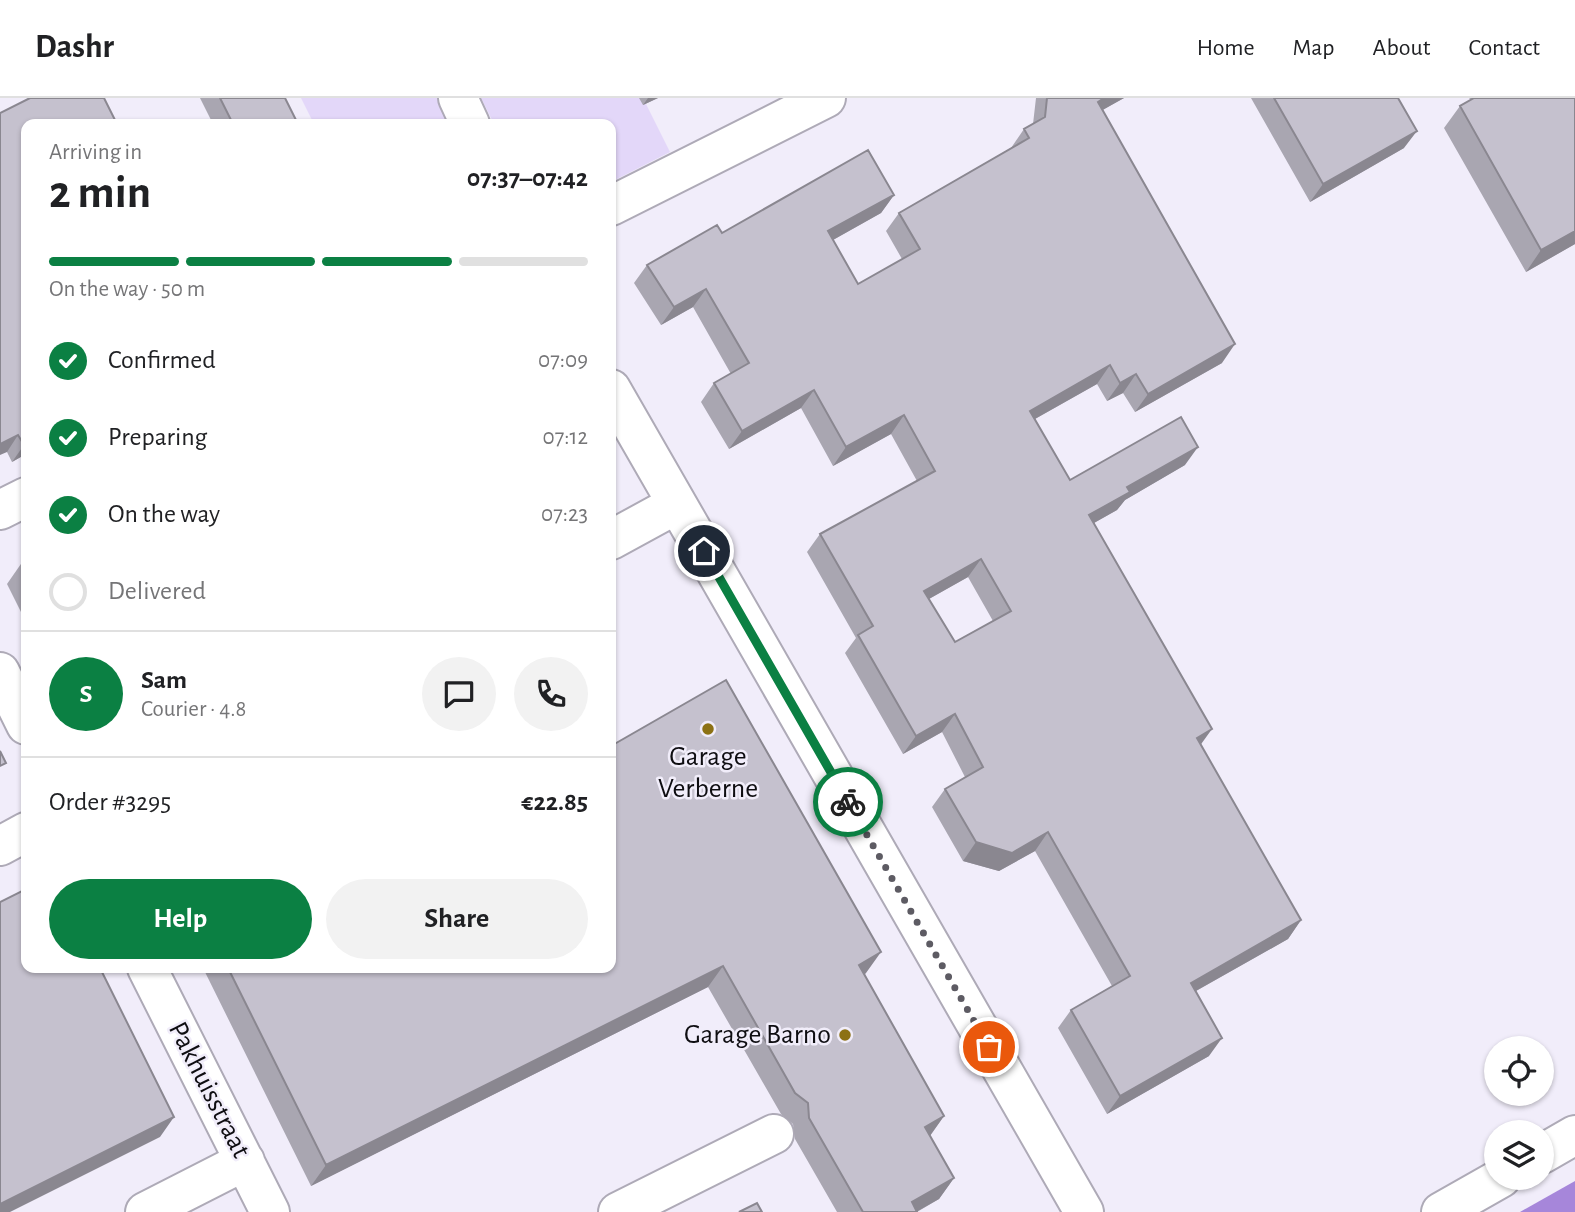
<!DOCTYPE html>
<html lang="en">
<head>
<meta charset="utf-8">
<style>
  :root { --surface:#fff; --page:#f2f2f2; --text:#202124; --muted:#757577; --line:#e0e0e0; --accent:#0b8043 }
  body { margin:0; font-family:"Alegreya Sans",sans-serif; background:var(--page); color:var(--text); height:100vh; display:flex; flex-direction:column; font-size:26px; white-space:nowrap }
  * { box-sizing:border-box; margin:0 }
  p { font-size:23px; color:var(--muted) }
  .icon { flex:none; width:38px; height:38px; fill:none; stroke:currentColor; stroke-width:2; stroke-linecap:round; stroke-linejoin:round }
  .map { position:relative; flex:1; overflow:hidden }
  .sheet { position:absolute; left:21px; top:21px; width:595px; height:854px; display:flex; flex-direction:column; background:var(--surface); border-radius:14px; box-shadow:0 2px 5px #0004 }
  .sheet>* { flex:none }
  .controls { position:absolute; left:1484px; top:938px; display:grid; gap:14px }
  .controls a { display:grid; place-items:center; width:70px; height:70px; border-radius:50%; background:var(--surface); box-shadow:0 2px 5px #0004; font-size:35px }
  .pin { position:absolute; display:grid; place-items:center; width:60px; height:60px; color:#fff; margin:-30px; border:4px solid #fff; border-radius:50%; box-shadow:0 2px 7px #0007 }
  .courier { position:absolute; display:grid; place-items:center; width:70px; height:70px; margin:-35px; border:5px solid #0b8043; border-radius:50%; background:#fff; color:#222; box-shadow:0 2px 9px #0007 }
  .headline em { font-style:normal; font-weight:700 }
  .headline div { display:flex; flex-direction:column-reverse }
  .headline { display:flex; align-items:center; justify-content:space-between; height:119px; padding:0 28px }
  h1 { font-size:46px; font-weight:700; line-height:52px }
  .bar { display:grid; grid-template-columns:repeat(4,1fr); gap:10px 7px; align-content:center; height:84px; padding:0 28px }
  .bar i { height:9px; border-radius:5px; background:var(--line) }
  .bar .current { background:var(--accent) }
  .bar p { grid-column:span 4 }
  .line { display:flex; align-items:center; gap:18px; padding:0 28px; border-top:2px solid var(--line) }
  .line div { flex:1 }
  .round { display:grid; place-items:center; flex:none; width:74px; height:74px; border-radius:37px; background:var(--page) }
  ol { padding:0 28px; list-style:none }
  li { display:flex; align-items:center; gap:21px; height:77px }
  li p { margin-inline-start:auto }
  li .icon { padding:7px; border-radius:50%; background:var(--accent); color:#fff; stroke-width:4 }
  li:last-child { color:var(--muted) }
  li i { width:38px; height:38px; border:4px solid var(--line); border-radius:50% }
  .primary-button { display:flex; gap:14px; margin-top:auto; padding:14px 28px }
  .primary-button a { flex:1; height:80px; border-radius:42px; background:var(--accent); color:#fff; font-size:28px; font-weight:700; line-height:80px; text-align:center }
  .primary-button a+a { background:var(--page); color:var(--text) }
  header { display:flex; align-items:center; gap:42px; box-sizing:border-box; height:98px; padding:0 35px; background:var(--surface); border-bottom:2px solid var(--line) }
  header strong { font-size:33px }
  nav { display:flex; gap:38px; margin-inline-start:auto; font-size:24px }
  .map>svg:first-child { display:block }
  .green { fill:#e3d7f9 }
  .water { fill:#a686da }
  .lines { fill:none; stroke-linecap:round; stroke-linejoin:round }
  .minor-casing { stroke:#aeaab7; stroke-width:42 }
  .minor { stroke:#fff; stroke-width:38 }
  .wall { fill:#a9a6b1; fill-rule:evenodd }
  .shaded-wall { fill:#8a8790 }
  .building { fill:#c5c1ce; stroke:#8a8790; stroke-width:2; fill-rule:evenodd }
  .done { stroke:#5d5b63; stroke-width:7; stroke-dasharray:0 12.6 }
  .route { stroke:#0b8043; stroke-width:9 }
  .poi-dot { fill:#8c7114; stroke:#f1edfa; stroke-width:2.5 }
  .labels { text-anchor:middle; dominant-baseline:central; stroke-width:5; stroke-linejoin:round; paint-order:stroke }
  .poi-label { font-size:28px; fill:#0e0d11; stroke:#f1edfa }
  .street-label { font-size:28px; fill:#0e0d11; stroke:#f1edfa }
</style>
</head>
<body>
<header>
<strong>Dashr</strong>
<nav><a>Home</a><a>Map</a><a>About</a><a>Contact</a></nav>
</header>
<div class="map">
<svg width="1575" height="1114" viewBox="0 0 1575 1114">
  <rect width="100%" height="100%" fill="#f1edfa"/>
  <!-- green -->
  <path class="green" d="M301 0H438L450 26H314Z
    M481 0H643L670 54 611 84V26H494Z"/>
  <!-- water -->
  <path class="water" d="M1575 1083V1114H1520Z"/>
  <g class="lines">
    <!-- minor casing -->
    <g class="minor-casing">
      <path id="minor" d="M458 0 470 26
        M611 108 826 0
        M611 291 1084 1114
        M0 412 26 399
        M611 442 677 406
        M0 574 26 627
        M0 748 26 734
        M147 870 270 1114
        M1542 1056 1575 1037
        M145 1114 245 1063
        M618 1114 774 1036
        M1441 1114 1501 1080"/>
    </g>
    <!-- minor -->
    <use href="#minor" class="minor"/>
  </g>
  <!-- wall -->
  <path class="wall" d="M200 0H285L298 26H213Z
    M639 0H658L643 7Z
    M1036 0H1124L1102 12 1222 265 1135 314 1123 295 1107 303 1097 286 1035 321 1070 382 1185 367 1125 402 1117 412 1094 425 1201 647 1301 822 1288 841 1196 893 1209 958 1107 1016 1058 930 1071 912 1112 888 1035 753 999 773 963 763 932 709 945 691 965 679 942 634 903 656 845 555 856 540 807 454 820 436 917 383 891 336 833 368 801 310 729 351 701 304 714 285 731 276 693 209 661 227 634 185 647 167 722 135 894 97 881 115 833 142 858 186 902 161 886 133 899 115 1011 50 1024 31 1033 26ZM968 479 993 523 955 544 929 501Z
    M1251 0H1398L1404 50 1310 104Z
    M1469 0H1575V146L1526 174 1444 30 1460 8 1471 2Z
    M0 15 115 22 112 26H26V356L12 364 7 354Z
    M26 461V524L7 486 23 463Z
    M611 648 866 875 864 877 944 1018 930 1038 954 1080 939 1101 917 1114H837L795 1041 793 1026 781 1016 708 889 311 1088 203 870H611Z"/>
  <!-- shaded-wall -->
  <path class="shaded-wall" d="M648 0H658L643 7Z
    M1104 0H1124L1085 22 1098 4Z
    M1417 33 1404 50 1310 104 1323 86Z
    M894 97 881 115 815 152 828 133Z
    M1575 133V146L1526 174 1541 152Z
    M706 191 693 209 661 227 674 209Z
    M1235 246 1222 265 1135 314 1148 296Z
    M1110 267 1097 286 1017 331 1030 313Z
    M1136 276 1123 295 1107 303 1120 285Z
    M814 292 801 310 729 351 742 333Z
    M904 317 891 336 833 368 846 349Z
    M18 337 7 354 0 357V346Z
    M26 346V356L12 364 24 347Z
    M1198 349 1185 367 1125 402 1117 412 1076 435 1089 417 1127 389Z
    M981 461 968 479 911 511 924 493Z
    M955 616 942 634 903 656 916 638Z
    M1212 631 1199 649 1197 640Z
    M1048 734 1035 753 999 773 963 763 976 744Z
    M1301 822 1288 841 1178 903 1191 885Z
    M881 854 866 875 844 888 859 867Z
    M723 868 708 889 311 1088 326 1067Z
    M1222 940 1209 958 1107 1016 1120 998Z
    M944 1018 929 1039 925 1029Z
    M174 1019 160 1039 10 1114H0V1106Z
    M954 1080 939 1101 916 1114 912 1104Z"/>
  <!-- building -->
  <path class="building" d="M30 0H104L115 22 106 26H26V346L24 347 18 337 0 346V15Z
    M220 0H285L298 26H233Z
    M1047 0H1104L1098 4 1235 246 1148 296 1136 276 1120 285 1110 267 1030 313 1070 382 1181 319 1198 349 1127 389 1130 394 1089 417 1212 631 1197 640 1301 822 1191 885 1222 940 1120 998 1071 912 1130 878 1048 734 1012 755 976 744 945 691 983 669 955 616 916 638 858 537 873 528 820 436 935 373 904 317 846 349 814 292 742 333 714 285 749 265 706 191 674 209 647 167 717 127 722 135 868 52 894 97 828 133 858 186 920 151 899 115 1029 40 1024 31 1045 19ZM981 461 1011 513 955 544 924 493Z
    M1274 0H1398L1417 33 1323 86Z
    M1474 0H1575V133L1541 152 1460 8Z
    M26 461V470L23 463Z
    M726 582 881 854 859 867 944 1018 925 1029 954 1080 912 1104 917 1114H863L809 1020 808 1005 795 995 723 868 326 1067 228 870H611V648Z
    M0 653 6 665 0 668Z
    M26 791V870H100L174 1019 0 1106V804Z
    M757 1105 762 1114H739Z"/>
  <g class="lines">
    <!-- done -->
    <path class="done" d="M848 704 989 949"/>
    <!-- route -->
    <path class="route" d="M704 453 848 704"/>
  </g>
  <!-- markers -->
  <g class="poi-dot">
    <circle cx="708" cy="631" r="7"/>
    <circle cx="845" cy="937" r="7"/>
  </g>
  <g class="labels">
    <!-- poi labels -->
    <g class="poi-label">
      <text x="708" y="659">Garage<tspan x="708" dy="32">Verberne</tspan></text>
      <text x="831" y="937" text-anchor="end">Garage Barno</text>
    </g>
    <!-- street labels -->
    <g class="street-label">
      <text transform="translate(209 992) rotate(63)">Pakhuisstraat</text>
    </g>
  </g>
</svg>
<div class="controls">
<a><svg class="icon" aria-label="locate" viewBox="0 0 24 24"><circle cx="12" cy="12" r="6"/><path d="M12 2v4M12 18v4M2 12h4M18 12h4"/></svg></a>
<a><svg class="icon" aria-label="layers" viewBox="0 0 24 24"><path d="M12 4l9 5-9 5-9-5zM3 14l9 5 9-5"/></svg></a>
</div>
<div class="pin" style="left:989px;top:949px;background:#ea580c"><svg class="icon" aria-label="bag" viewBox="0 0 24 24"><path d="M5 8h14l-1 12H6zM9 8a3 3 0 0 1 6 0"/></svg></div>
<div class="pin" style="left:704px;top:453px;background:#1f2937"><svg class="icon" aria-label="home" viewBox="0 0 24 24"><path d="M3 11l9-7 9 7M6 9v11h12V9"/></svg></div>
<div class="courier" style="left:848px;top:704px"><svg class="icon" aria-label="bike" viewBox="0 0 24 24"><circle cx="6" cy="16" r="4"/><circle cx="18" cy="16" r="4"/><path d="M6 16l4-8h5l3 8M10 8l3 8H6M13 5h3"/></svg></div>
<section class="sheet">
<div class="headline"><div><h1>2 min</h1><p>Arriving in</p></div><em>07:37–07:42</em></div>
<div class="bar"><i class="current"></i><i class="current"></i><i class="current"></i><i></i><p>On the way · 50 m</p></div>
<ol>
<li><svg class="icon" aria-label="check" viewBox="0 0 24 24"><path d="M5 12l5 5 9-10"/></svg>Confirmed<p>07:09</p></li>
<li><svg class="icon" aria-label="check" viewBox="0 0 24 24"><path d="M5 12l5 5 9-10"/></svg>Preparing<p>07:12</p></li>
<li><svg class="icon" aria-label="check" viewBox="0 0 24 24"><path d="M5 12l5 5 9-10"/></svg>On the way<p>07:23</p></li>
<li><i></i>Delivered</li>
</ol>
<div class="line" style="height:126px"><b class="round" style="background:var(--accent);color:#fff">S</b><div><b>Sam</b><p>Courier · 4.8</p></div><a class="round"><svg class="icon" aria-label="chat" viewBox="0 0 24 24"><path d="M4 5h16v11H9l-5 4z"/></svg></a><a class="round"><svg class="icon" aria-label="phone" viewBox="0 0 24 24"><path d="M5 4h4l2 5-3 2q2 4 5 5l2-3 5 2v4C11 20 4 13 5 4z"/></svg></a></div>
<div class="line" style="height:91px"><div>Order #3295</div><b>€22.85</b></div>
<div class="primary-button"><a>Help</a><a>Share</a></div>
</section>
</div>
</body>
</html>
